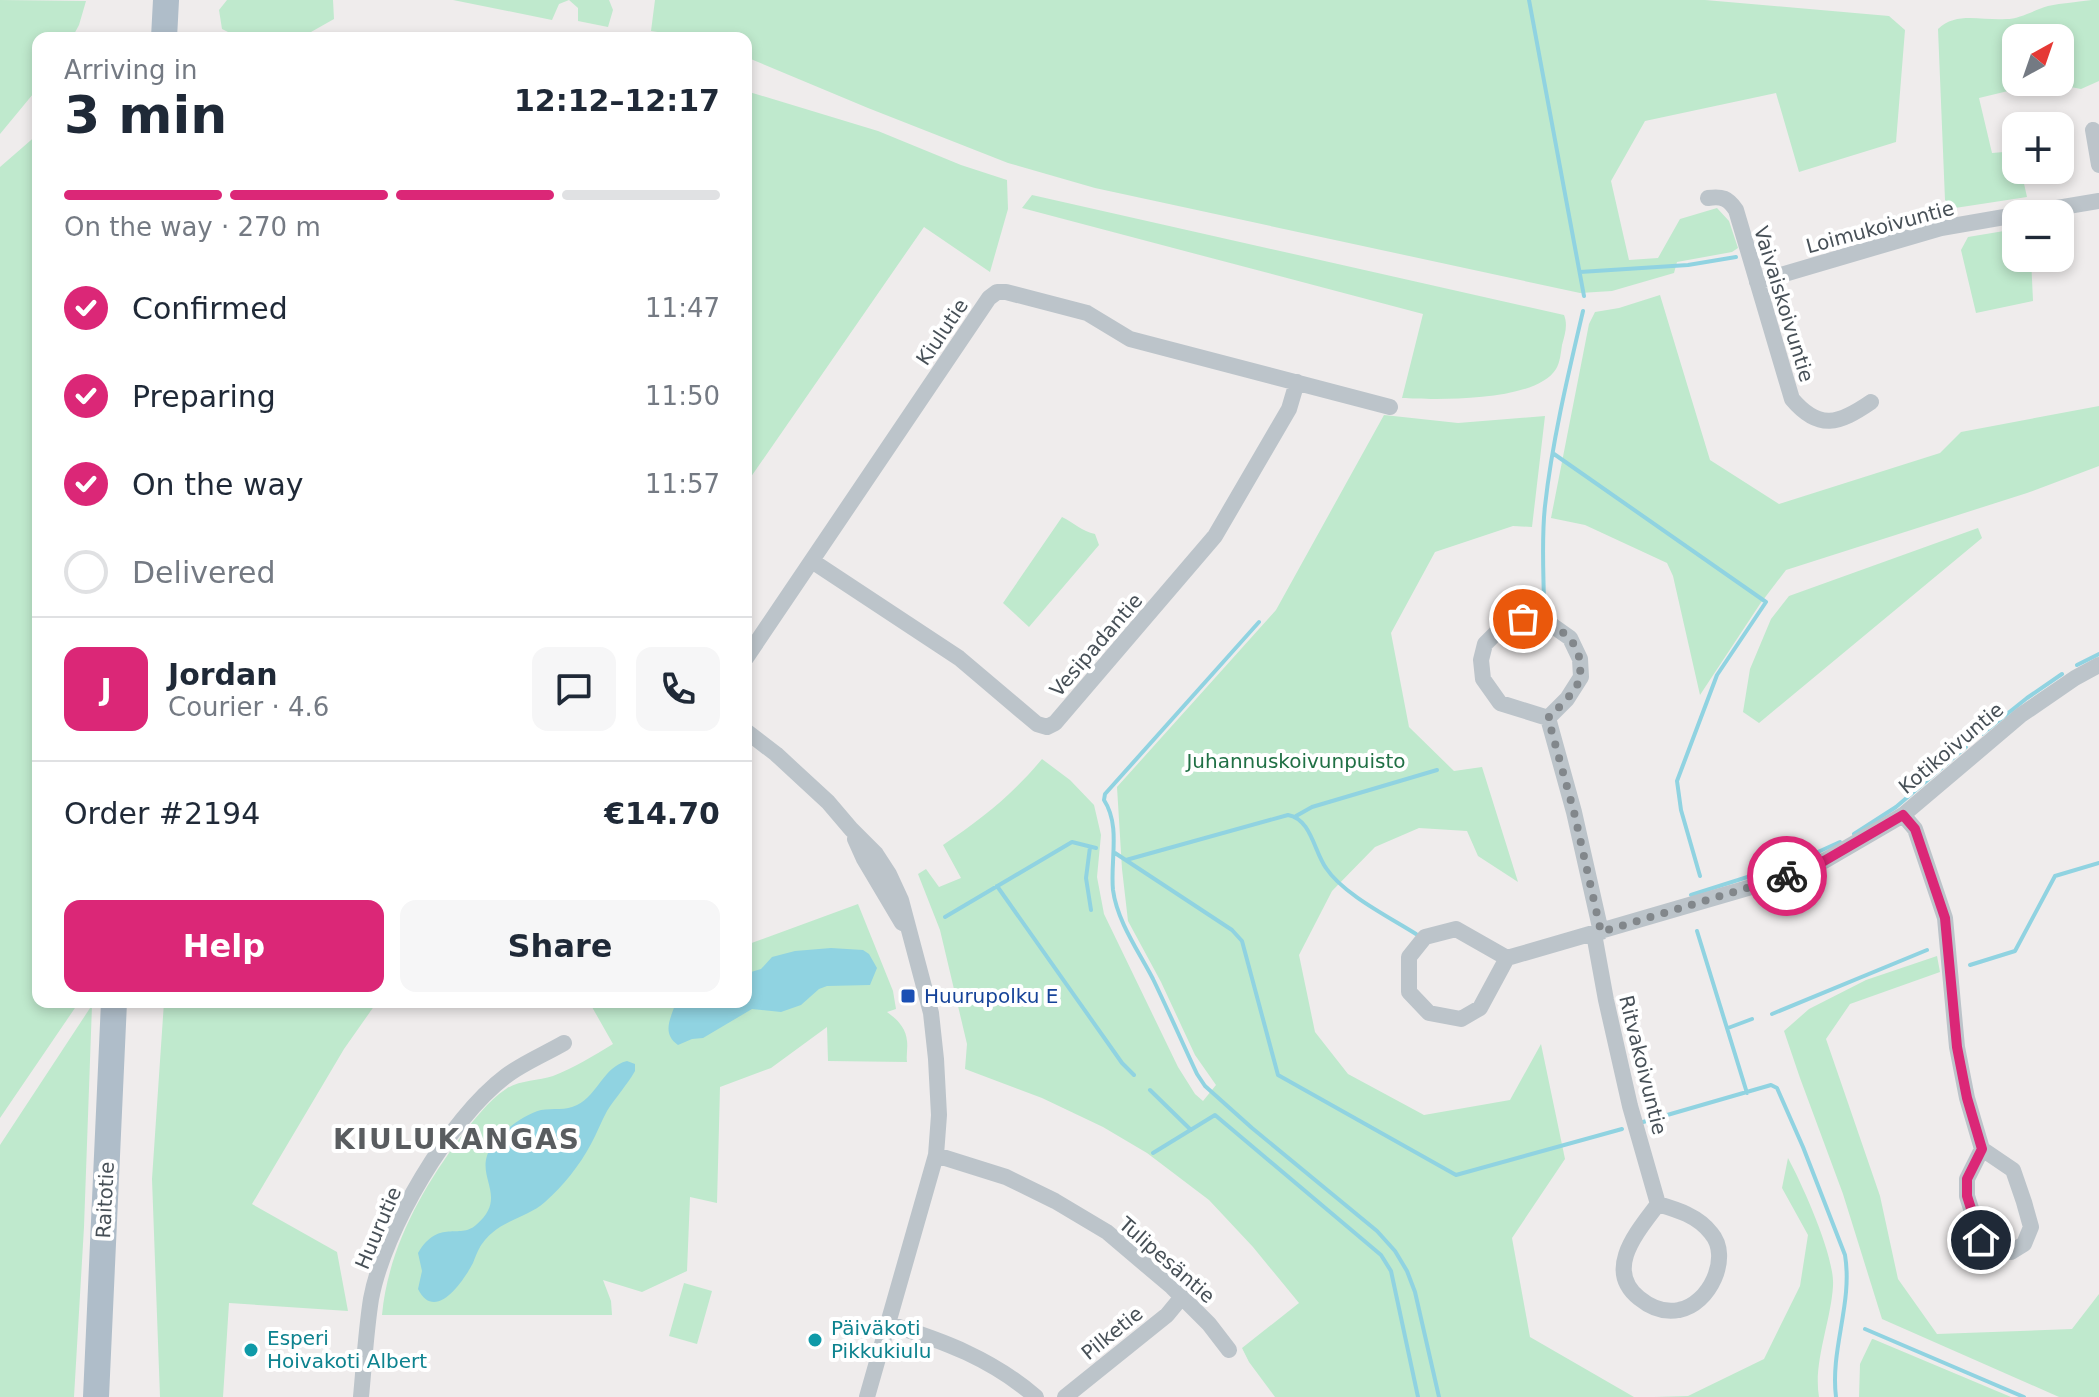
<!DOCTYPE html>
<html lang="en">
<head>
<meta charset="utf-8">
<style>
  :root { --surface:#fff; --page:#f6f6f7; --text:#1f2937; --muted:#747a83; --line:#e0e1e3; --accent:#db2777 }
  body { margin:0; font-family:"DejaVu Sans",sans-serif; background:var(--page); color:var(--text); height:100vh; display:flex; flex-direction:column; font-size:30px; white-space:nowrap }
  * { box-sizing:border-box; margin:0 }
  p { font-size:26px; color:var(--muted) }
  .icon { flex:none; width:44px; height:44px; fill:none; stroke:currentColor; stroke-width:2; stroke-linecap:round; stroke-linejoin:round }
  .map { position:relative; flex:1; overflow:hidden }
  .details { position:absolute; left:32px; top:32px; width:720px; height:976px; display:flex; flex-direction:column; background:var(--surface); border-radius:16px; box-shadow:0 4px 12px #0003 }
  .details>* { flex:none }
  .needle { width:52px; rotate:40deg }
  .tools { position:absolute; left:2002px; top:24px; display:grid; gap:16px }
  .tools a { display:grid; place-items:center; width:72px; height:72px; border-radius:16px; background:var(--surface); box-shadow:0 4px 12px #0003; font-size:40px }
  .pin { position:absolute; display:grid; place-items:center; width:68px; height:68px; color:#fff; margin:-34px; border:4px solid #fff; border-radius:50%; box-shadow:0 2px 8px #0007 }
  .courier { position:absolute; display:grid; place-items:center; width:80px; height:80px; margin:-40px; border:6px solid #db2777; border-radius:50%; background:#fff; color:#222; box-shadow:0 2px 10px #0007 }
  .summary em { font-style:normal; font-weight:700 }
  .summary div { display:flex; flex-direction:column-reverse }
  .summary { display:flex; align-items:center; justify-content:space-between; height:136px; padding:0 32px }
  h1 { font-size:52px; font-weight:700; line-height:60px }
  .bar { display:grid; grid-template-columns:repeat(4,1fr); gap:12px 8px; align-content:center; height:96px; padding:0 32px }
  .bar i { height:10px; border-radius:6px; background:var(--line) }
  .bar .active { background:var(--accent) }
  .bar p { grid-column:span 4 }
  .line { display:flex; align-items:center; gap:20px; padding:0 32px; border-top:2px solid var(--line) }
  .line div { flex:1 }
  .round { display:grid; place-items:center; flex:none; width:84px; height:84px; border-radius:16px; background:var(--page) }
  ol { padding:0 32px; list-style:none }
  li { display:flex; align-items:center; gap:24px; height:88px }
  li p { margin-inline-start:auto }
  li .icon { padding:8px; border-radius:50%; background:var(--accent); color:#fff; stroke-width:4 }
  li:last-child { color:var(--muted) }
  li i { width:44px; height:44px; border:4px solid var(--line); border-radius:50% }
  .primary-button { display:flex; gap:16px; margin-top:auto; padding:16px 32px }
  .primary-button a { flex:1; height:92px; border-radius:16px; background:var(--accent); color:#fff; font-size:32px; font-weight:700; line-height:92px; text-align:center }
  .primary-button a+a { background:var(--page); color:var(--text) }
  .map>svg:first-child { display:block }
  .green { fill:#bfe9cd; fill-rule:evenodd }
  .water { fill:#90d3e1 }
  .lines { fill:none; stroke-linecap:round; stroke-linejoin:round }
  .stream { stroke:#90d3e1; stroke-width:4 }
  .minor { stroke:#bcc4ca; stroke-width:16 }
  .primary { stroke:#afbdc9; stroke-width:26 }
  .done { stroke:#82878b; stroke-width:8; stroke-dasharray:0 14.4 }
  .route { stroke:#db2777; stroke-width:10 }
  .transit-dot { fill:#1a4fb4; stroke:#fff; stroke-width:3 }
  .culture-dot { fill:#0f9aa8; stroke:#fff; stroke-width:3 }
  .labels { text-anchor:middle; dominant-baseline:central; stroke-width:8; stroke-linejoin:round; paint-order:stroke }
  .street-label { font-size:20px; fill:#475057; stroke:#fff }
  .park-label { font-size:20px; fill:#207045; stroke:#fff }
  .transit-label { font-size:20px; fill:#164399; stroke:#fff; text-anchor:start }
  .culture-label { font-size:20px; fill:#0d838f; stroke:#fff; text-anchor:start }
  .district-label { font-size:28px; font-weight:bold; letter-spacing:2px; fill:#5a5d60; stroke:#fff }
</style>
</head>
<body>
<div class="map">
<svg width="2099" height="1397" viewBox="0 0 2099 1397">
  <rect width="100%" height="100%" fill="#efecec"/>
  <!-- green -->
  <path class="green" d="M0 0 86 1 79 25 72 38H38V88L0 134Z
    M227 0H333L334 19 311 32 289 38H240L222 29 219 10Z
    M453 0H609L613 10 608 27 578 21V8L569 0 559 4 552 20Z
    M655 0H1705L1889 16 1905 30 1896 142 1799 172 1776 93 1645 121 1611 181 1629 260 1658 258 1680 219 1717 208 1729 221 1738 248 1732 252 1677 262 1674 273 1612 291 1580 293 1095 188 1008 163 868 108 746 57V38H697L651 31Z
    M2092 0H2099V81L2081 89 2045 82 1979 98 1992 153 2016 151V170H2021L2027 197 1955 208 1945 200 1938 29C1956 11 1983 21 2006 19 2020 19 2034 10 2048 6 2062 3 2078 2 2092 0ZM2016 38H2060V82H2016Z
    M746 91 878 131 961 165 1007 180 1008 209 990 272 924 227 746 484Z
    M38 134V1002H79L0 1118V167Z
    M1032 195 1564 315C1568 325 1565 334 1562 345 1561 352 1560 363 1556 369 1536 402 1437 400 1402 398L1423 314 1022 208Z
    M2016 229V258H2031L2033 301 1976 313 1961 250 1968 237Z
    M1660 295 1710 460 1779 504 1940 453 1961 432 2099 406V466L2027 493 1786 570 1760 604 1700 695 1673 576 1667 563 1585 525 1551 518 1589 324 1595 312 1619 308Z
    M1384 415 1458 423 1545 416 1532 527 1513 526 1435 552 1391 633 1409 727 1454 771 1482 767 1518 882 1478 856 1467 831 1419 828 1375 847 1332 891 1299 955 1315 1032 1348 1074 1424 1115 1510 1100 1541 1044 1565 1159 1512 1238 1530 1337 1634 1397H1275L1249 1362 1242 1348 1299 1303 1253 1247 1209 1200 1147 1153 1103 1127 1042 1098 965 1069 967 1044 940 930 918 874 926 869 939 887 961 878 943 845C982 819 1012 795 1042 759L1070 780 1094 805 1101 835 1097 877 1104 914 1178 1067 1195 1094 1203 1101 1216 1085 1195 1055 1161 982 1128 921 1122 869 1117 787 1276 610Z
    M1062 517C1074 523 1082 531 1095 534L1099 545 1029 627 1003 603Z
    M1978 528 1982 538 1759 723 1743 712 1750 669 1771 619 1789 596Z
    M858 904 893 991 896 1009 887 1012C897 1019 906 1028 907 1041 908 1048 906 1055 907 1062L828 1061 827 1027 771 1068 720 1087 717 1203 690 1197 687 1271 642 1292 603 1280 611 1301 612 1315H382C388 1250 421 1190 460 1138 473 1121 488 1101 506 1089 519 1080 538 1081 553 1076 574 1068 593 1056 613 1044L592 1007 602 1002H746V945Z
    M1937 956 1940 972 1850 1004 1826 1039 1880 1196 1898 1279 1937 1334 2072 1329 2099 1294V1397H2059L1882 1319 1843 1194 1800 1078 1784 1031 1809 1009 1866 980Z
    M164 1002H377L344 1049 252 1204 337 1252 348 1311 229 1303 223 1397H160L152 1179Z
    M92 1005 84 1227 74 1397H0V1145Z
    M1788 1158C1803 1186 1835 1257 1833 1286 1831 1321 1813 1363 1819 1397H1654L1688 1396 1764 1359 1800 1286 1808 1235 1782 1188Z
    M684 1283 712 1291 697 1344 669 1336Z
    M1872 1339H1873L2011 1397H1859L1860 1364Z"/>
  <!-- water -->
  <path class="water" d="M831 948 863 950 869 954 877 968 870 985 827 986 819 989 801 1005 781 1012 752 1009 703 1038 692 1039 678 1045C661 1033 671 1018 676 1002H746V977L751 972 761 969 772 957 795 951Z
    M627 1061 635 1064V1071C627 1085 616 1097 607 1111 601 1122 597 1133 591 1144 580 1165 563 1186 545 1202 529 1216 508 1219 492 1233 488 1236 483 1242 480 1247 477 1252 475 1258 473 1263 463 1282 435 1323 418 1289L422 1271 418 1253C439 1218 459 1240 476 1225 511 1195 471 1176 492 1146 502 1131 523 1115 541 1110 553 1108 566 1111 577 1105 598 1095 603 1067 627 1061Z"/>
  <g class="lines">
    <!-- stream -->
    <path class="stream" d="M1529 0 1584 296
      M1580 272 1688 265 1736 257
      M1554 454 1766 602 1717 675 1677 781 1681 810 1700 876
      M1544 612C1544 577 1541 541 1545 506 1552 442 1568 375 1583 311
      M1259 622 1105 794 1104 800C1121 826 1110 861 1113 890 1117 921 1139 952 1153 979 1168 1010 1182 1042 1197 1074L1205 1086 1252 1128 1377 1231 1395 1251 1407 1271 1415 1292 1439 1397
      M2077 665 2099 654
      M1982 734 2027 698 2062 674
      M1296 816 1312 807 1437 770
      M1854 834 1896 807 1966 747
      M1090 847 1086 878 1091 910
      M1115 853 1232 930 1242 941 1278 1075 1456 1175 1622 1129
      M1126 860 1288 815C1311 819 1314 851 1326 868 1343 894 1389 917 1416 934
      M997 886 1122 1063 1134 1075
      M1691 895 1798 861 1840 842
      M945 917 1072 842 1096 848
      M1697 931 1747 1093
      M1970 965 2015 951 2055 876 2099 863
      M1772 1014 1927 950
      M1728 1028 1752 1019
      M1150 1090 1191 1130
      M1643 1122 1771 1085 1777 1088 1803 1147 1845 1255C1853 1303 1830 1349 1836 1397
      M1153 1153 1215 1115 1381 1255 1391 1271 1418 1397
      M1865 1329 2024 1397"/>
    <!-- minor -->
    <path class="minor" d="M2093 130 2099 165
      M1708 198C1722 196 1728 198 1736 210L1792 399C1819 431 1839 424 1871 402
      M2020 214 2099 201
      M1757 282 1941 228 2016 215
      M812 561 959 658 1037 724 1047 727 1055 723 1215 536 1289 409 1297 382
      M746 658 989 298 997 292H1006L1087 313 1130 339 1390 407
      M1548 718 1500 703 1483 679 1481 660 1485 644 1506 623 1523 619H1539L1553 626 1570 638 1580 659 1581 677 1567 699 1548 718 1574 812 1601 932
      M746 731 776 754 828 802 851 829 876 854 889 874 901 900 931 1013 936 1059 939 1115 936 1155 867 1397
      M1903 815 1915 829 1945 918 1957 1047 1967 1098 1982 1149 1967 1179V1196L1981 1240 1994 1251 2011 1252 2024 1244 2031 1227 2024 1202 2013 1170 1982 1149
      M855 839 864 859 902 923
      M1594 934 1606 1000 1630 1106 1658 1204C1639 1230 1603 1269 1639 1298 1650 1307 1664 1313 1679 1310 1709 1305 1732 1257 1711 1233 1698 1216 1678 1210 1658 1204
      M1507 958 1480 1008 1461 1019 1429 1013 1409 992V957L1425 937 1456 929 1507 958 1789 876 1824 861 1903 815 2021 715 2075 678 2099 665
      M936 1155 1006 1177 1055 1201 1107 1232 1172 1287 1209 1324 1229 1350
      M889 1324C944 1341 992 1359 1036 1397
      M361 1397C364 1365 366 1331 371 1299 384 1229 449 1119 506 1076 523 1063 545 1054 564 1043
      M1065 1397 1167 1315 1181 1298"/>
    <!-- primary -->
    <path class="primary" d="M164 38 166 0
      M96 1397 114 1002"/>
  </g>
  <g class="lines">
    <!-- done -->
    <path class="done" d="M1523 619C1550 620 1580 636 1580 666 1580 670 1581 675 1580 679 1574 694 1559 707 1548 718L1574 812 1601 932 1787 876"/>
    <!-- route -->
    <path class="route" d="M1787 876 1824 861 1903 815 1915 829 1945 918 1957 1047 1967 1098 1982 1149 1967 1179V1196L1981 1240"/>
  </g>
  <!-- markers -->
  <rect class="transit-dot" x="900" y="988" width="16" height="16" rx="4"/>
  <g class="culture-dot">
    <circle cx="815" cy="1340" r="8"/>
    <circle cx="251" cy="1350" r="8"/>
  </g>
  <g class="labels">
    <!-- street labels -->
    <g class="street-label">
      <text transform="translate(1880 227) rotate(-15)">Loimukoivuntie</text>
      <text transform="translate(1784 304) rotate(73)">Vaivaiskoivuntie</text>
      <text transform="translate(942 332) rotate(-56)">Kiulutie</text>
      <text transform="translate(1096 645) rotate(-49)">Vesipadantie</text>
      <text transform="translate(1951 748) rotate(-40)">Kotikoivuntie</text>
      <text transform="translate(1643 1065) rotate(76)">Ritvakoivuntie</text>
      <text transform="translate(105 1200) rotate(-87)">Raitotie</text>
      <text transform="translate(378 1228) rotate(-67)">Huurutie</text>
      <text transform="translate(1167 1260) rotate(41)">Tulipesäntie</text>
      <text transform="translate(1112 1333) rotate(-39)">Pilketie</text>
    </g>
    <!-- park labels -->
    <g class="park-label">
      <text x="1296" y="761">Juhannuskoivunpuisto</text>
    </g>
    <!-- transit labels -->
    <g class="transit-label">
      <text x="924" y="996">Huurupolku E</text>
    </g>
    <!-- culture labels -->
    <g class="culture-label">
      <text x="831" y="1328">Päiväkoti<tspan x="831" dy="23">Pikkukiulu</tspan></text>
      <text x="267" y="1338">Esperi<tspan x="267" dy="23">Hoivakoti Albert</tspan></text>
    </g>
    <!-- district labels -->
    <g class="district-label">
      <text x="457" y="1139">KIULUKANGAS</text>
    </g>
  </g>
</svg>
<div class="tools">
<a><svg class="needle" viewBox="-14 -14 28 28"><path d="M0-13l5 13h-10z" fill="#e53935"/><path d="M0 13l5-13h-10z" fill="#747a83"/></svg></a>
<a>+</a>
<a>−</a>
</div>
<div class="pin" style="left:1523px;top:619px;background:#ea580c"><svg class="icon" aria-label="bag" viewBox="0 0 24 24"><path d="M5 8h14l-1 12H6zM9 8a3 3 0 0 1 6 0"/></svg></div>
<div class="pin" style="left:1981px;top:1240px;background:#1f2937"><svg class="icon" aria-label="home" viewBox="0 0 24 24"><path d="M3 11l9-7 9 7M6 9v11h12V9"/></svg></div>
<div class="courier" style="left:1787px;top:876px"><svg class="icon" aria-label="bike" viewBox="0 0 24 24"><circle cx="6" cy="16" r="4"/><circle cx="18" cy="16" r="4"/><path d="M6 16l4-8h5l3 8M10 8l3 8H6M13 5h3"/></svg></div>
<section class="details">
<div class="summary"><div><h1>3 min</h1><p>Arriving in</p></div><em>12:12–12:17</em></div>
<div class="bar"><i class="active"></i><i class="active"></i><i class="active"></i><i></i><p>On the way · 270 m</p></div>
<ol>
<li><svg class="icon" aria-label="check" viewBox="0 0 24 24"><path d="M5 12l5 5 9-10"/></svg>Confirmed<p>11:47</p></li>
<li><svg class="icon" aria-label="check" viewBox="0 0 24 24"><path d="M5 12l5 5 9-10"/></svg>Preparing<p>11:50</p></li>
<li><svg class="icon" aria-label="check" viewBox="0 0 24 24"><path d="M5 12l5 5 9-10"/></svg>On the way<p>11:57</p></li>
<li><i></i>Delivered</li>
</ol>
<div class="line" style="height:144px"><b class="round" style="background:var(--accent);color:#fff">J</b><div><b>Jordan</b><p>Courier · 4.6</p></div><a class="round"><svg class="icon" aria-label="chat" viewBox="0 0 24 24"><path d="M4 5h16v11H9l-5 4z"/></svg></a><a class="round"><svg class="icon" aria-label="phone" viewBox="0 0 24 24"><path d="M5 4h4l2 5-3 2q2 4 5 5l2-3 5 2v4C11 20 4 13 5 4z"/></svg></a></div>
<div class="line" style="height:104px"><div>Order #2194</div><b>€14.70</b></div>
<div class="primary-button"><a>Help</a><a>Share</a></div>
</section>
</div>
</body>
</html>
